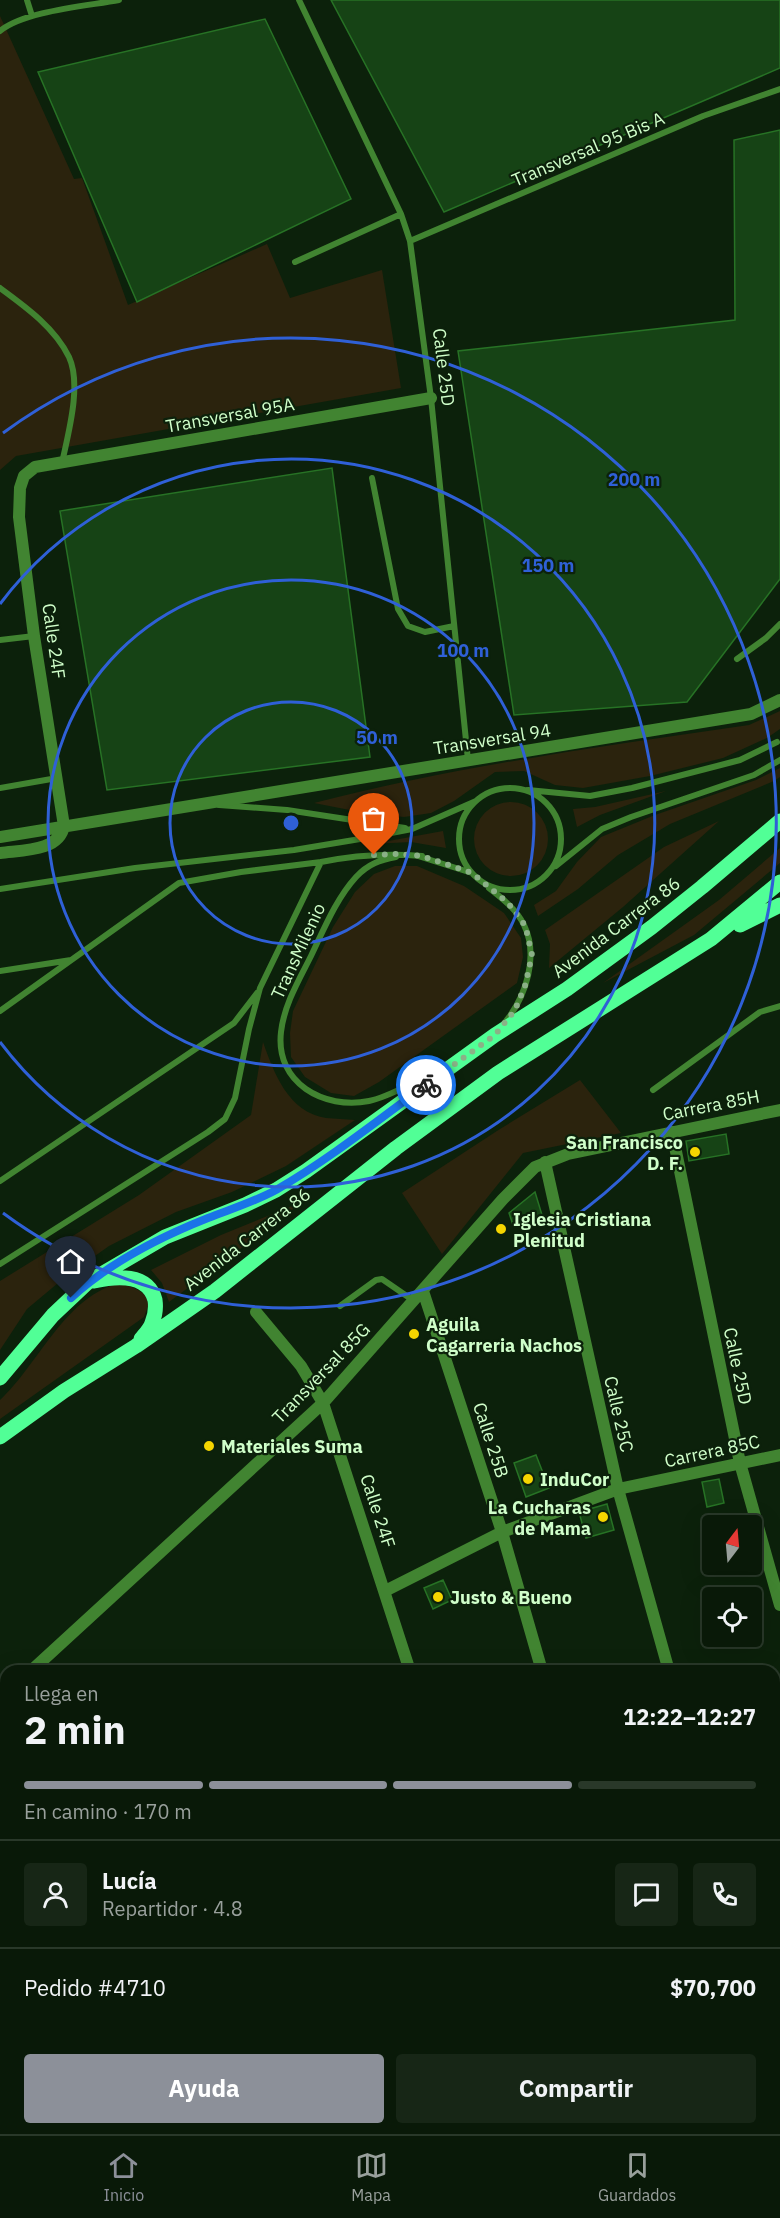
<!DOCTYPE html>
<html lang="es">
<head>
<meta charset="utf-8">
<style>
  :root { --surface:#091908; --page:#172616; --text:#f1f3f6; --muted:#99a09c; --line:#293829; --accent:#8c9099 }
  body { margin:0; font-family:"IBM Plex Sans",sans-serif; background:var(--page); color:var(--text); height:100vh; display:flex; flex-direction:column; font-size:22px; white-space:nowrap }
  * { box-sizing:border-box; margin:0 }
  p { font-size:20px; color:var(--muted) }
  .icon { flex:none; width:33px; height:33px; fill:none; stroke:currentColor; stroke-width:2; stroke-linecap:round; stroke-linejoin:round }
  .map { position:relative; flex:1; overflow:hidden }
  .sheet { position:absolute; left:0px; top:1665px; width:780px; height:470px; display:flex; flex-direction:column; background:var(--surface); border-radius:18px 18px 0 0; box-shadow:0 6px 24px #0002,0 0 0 2px var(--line) }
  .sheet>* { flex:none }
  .needle { width:39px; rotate:16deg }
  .controls { position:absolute; left:702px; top:1515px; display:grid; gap:12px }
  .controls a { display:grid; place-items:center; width:60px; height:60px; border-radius:6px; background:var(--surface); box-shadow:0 6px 24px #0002,0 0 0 2px var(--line); font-size:30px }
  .pin { position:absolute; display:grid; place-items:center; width:51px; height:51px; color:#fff; margin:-62px -26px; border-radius:50% 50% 50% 0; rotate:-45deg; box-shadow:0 0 6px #0007 }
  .pin .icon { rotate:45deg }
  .courier { position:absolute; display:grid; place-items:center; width:60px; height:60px; margin:-30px; border:4px solid #1a73e8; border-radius:50%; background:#fff; color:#222; box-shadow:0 2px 8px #0007 }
  .head em { font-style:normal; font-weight:800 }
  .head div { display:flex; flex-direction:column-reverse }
  .head { display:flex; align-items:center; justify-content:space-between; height:102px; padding:0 24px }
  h1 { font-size:39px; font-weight:800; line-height:45px }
  .bar { display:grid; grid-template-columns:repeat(4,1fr); gap:9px 6px; align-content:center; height:72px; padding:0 24px }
  .bar i { height:8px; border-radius:4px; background:var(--line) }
  .bar .active { background:var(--accent) }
  .bar p { grid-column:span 4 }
  .line { display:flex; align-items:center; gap:15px; padding:0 24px; border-top:2px solid var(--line) }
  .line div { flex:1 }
  .round { display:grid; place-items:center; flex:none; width:63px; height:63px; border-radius:6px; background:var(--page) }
  .action { display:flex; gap:12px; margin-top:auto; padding:12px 24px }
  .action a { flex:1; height:69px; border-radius:6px; background:var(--accent); color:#fff; font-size:24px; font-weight:800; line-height:69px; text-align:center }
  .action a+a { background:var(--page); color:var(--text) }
  .tab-bar { display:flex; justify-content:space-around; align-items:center; height:84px; border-top:2px solid var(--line); background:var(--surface); font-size:16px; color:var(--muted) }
  .tab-bar a { display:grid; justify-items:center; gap:3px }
  .tab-bar .active { color:var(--accent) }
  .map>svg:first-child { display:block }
  .green { fill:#2b230d }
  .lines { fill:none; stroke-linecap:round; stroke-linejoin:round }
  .stream { stroke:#284004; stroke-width:4.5 }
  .building { fill:#164315; stroke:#277225; stroke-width:1.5 }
  .service { stroke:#418431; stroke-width:6 }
  .minor { stroke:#418431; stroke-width:12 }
  .tertiary { stroke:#418431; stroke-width:12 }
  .primary { stroke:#51ff96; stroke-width:15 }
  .done { stroke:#8bb187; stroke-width:6; stroke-dasharray:0 10.8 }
  .route { stroke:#1a73e8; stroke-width:8 }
  .ring { fill:none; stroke:#2f60d7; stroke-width:3 }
  .poi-dot { fill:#f5d500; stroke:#0c210b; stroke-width:2 }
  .labels { text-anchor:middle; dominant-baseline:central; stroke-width:4.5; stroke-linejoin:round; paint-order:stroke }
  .street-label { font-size:18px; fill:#d0ffca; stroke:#0c210b }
  .poi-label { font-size:18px; font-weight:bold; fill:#d0ffca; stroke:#0c210b; text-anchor:start }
  .centre { fill:#2f60d7; stroke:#0c210b; stroke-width:3 }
  .ring-label { font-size:18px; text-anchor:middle; font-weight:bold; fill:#2f60d7; stroke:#0c210b; stroke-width:4.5; stroke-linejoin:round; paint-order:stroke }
</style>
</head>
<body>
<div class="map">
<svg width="780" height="2134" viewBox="0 0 780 2134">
  <rect width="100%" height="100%" fill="#0c210b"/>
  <!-- green -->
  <path class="green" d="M0 16 74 179 82 178 128 305 267 244 290 298 382 270 401 388 16 456 0 470Z
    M780 711V729L767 738 723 758 650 776 583 788 555 785 524 771 495 772 454 801 431 813 404 817 365 813 314 803C457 766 604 746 749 725Z
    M780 768V777L774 781 670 824 618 855 578 889 538 916 534 905 556 891 577 862 601 837 655 815 756 780Z
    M666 791 600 815 577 827 573 809 595 807Z
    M474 839a37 37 0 1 1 74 0a37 37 0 1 1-74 0Z
    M719 821 623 907 549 968 550 944 545 930 664 847Z
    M443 831 446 848 411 842 372 844Z
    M780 848V863L694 935 603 983 719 900Z
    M395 866H417L464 886 504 913 521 938 523 957 517 983 379 1082 354 1096 331 1093 305 1077 291 1057 290 1033 293 1011 333 927 355 892 374 874Z
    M263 1042C274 1073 288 1112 326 1118 335 1119 345 1119 355 1120L286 1166 232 1192 176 1212 109 1246 64 1278 27 1309 0 1350V1281L139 1195 251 1115Z
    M580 1080 621 1133 523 1153 442 1254 402 1193 500 1129Z
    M304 1201 169 1302 162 1283 151 1270 221 1235Z
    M116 1284C129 1285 137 1288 147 1296L148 1306 144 1317 0 1419V1400C38 1365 63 1300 116 1284Z
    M774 1972 780 1973V2057H774Z
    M90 2129H272L269 2134H92Z"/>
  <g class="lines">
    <!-- stream -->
    <path class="stream" d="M269 2134 272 2128"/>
  </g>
  <!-- building -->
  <path class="building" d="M331 0H780V68L444 212Z
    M265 19 351 199 137 302 38 72Z
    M780 130V579L687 702 514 715 458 351 735 320 734 140Z
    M332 468 370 757 107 790 60 511Z
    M726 1134 729 1154 689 1161 686 1141Z
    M535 1192 542 1215 513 1225 509 1213Z
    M536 1455 549 1488 526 1497 514 1463Z
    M719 1479 724 1503 707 1507 702 1482Z
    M607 1504 614 1530 586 1538 579 1512Z
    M443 1580 452 1600 433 1609 424 1588Z"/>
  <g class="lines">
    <!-- service -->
    <path class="service" d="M27 0 32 16
      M299 0 401 214 410 241 431 398 468 760
      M0 31C24 11 87 6 119 0
      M410 241 703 116 780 89
      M295 262 401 214
      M0 288C26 307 55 328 69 357 82 385 68 434 62 463
      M372 478 398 609 408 626 425 632 454 626
      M0 640 34 636
      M737 659 766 638 780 624
      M0 788 57 778
      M459 839a51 51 0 1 1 102 0a51 51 0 1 1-102 0Z
      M528 790 590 796 632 788 740 760 777 742
      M219 805 287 810 405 828
      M418 856 472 873
      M396 857C380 860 368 864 356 877 336 899 324 929 311 956 299 980 284 1005 281 1032 275 1083 324 1110 369 1101 389 1097 409 1084 428 1076
      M556 866 602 829 631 817 754 775 780 760
      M489 888C502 898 517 910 524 925 539 956 526 996 506 1021
      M0 889 135 868 294 850 360 839 412 829 476 801
      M0 971 71 960
      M0 1011 179 883 241 872 321 862
      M653 1090 760 1012 780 1006
      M0 1181 234 1023 257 993
      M0 1264 208 1132 225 1119 235 1098 249 1029 260 988 321 862C355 855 388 853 422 856
      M340 1306 376 1280 382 1279 414 1301"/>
    <!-- minor -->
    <path class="minor" d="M0 837 751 714 780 700
      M0 853C21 850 59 852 64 826L34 636 19 517 20 488 24 476 35 467 431 398
      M672 1132 740 1463 780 1605
      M545 1162 618 1489 669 1671
      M423 1291 502 1532 542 1671
      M256 1312 301 1366 323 1403 410 1671
      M385 1591 502 1532 618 1489 780 1455
      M31 1671 323 1403 503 1199 535 1167 568 1154 780 1110
      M0 1699 6 1694
      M774 1745 780 1743
      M774 1963 780 1964
      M0 1980 6 1993
      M71 2128 73 2134
      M484 2128V2134
      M625 2128 627 2134"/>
    <!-- tertiary -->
    <path class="tertiary" d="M774 2067H780
      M325 2128 326 2134"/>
    <!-- primary -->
    <path class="primary" d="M740 925 780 905
      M94 1281C116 1276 148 1273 155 1300 156 1307 155 1316 152 1323 150 1329 145 1334 141 1339
      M0 1378 53 1315 88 1282 165 1237 245 1205 276 1190 306 1171 495 1035 567 989 652 927 702 887 780 821
      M0 1437 64 1391 136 1346 215 1291 396 1148 498 1073 711 939 780 882"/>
  </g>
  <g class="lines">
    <!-- done -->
    <path class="done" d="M374 855 398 854 422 856 472 873 508 903 524 924 527 933 532 955 525 986 515 1010 495 1035 426 1085"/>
    <!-- route -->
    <path class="route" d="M71 1298C109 1263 160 1237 208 1218 231 1209 254 1202 276 1190 328 1160 377 1121 426 1085"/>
  </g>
  <!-- distance rings -->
  <g class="ring">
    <circle cx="291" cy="823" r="121"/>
    <circle cx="291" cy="823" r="243"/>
    <path d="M0 604A364 364 0 1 1 0 1042"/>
    <path d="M3 433A485 485 0 1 1 3 1213"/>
  </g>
  <!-- markers -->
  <g class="poi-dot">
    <circle cx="695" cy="1152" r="6"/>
    <circle cx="501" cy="1229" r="6"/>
    <circle cx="414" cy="1334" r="6"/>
    <circle cx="209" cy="1446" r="6"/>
    <circle cx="528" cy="1479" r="6"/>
    <circle cx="603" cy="1517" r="6"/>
    <circle cx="438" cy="1597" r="6"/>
  </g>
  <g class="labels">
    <!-- street labels -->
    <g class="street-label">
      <text transform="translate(588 149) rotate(-23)">Transversal 95 Bis A</text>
      <text transform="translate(444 367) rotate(83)">Calle 25D</text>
      <text transform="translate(230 415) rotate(-10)">Transversal 95A</text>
      <text transform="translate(54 641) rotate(82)">Calle 24F</text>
      <text transform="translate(492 739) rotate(-9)">Transversal 94</text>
      <text transform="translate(616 927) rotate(-37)">Avenida Carrera 86</text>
      <text transform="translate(298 951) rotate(-65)">TransMilenio</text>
      <text transform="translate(711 1105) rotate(-11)">Carrera 85H</text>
      <text transform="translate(247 1239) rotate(-38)">Avenida Carrera 86</text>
      <text transform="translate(738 1366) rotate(78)">Calle 25D</text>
      <text transform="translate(321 1373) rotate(-46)">Transversal 85G</text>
      <text transform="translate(619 1414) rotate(77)">Calle 25C</text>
      <text transform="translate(491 1440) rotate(72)">Calle 25B</text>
      <text transform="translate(712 1451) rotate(-12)">Carrera 85C</text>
      <text transform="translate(378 1511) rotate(72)">Calle 24F</text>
    </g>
    <!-- poi labels -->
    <g class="poi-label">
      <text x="683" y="1142" text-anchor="end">San Francisco<tspan x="683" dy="21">D. F.</tspan></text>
      <text x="513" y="1219">Iglesia Cristiana<tspan x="513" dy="21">Plenitud</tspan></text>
      <text x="426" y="1324">Aguila<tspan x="426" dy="21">Cagarreria Nachos</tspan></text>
      <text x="221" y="1446">Materiales Suma</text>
      <text x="540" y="1479">InduCor</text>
      <text x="591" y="1507" text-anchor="end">La Cucharas<tspan x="591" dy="21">de Mama</tspan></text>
      <text x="450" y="1597">Justo &amp; Bueno</text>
    </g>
  </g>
  <circle cx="291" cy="823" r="9" class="centre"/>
  <g class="ring-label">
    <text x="634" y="486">200 m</text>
    <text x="548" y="572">150 m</text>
    <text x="463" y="657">100 m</text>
    <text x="377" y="744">50 m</text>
  </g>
</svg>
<div class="controls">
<a><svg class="needle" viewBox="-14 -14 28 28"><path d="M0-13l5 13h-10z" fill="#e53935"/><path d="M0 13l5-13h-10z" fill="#99a09c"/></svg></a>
<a><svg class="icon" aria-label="locate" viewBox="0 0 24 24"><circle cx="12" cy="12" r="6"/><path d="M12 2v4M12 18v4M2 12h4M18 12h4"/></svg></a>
</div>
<div class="pin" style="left:374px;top:855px;background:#ea580c"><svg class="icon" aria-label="bag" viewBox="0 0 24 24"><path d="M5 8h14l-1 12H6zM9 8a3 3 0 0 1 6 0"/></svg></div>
<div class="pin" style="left:71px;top:1298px;background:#1f2937"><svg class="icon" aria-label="home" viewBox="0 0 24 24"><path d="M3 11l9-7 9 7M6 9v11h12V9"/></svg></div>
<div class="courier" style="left:426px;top:1085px"><svg class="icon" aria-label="bike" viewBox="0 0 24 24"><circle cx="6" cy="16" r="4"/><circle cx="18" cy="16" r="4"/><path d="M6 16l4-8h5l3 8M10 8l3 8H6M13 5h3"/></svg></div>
<section class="sheet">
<div class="head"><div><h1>2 min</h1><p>Llega en</p></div><em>12:22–12:27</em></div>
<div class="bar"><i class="active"></i><i class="active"></i><i class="active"></i><i></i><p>En camino · 170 m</p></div>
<div class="line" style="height:108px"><a class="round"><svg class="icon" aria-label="person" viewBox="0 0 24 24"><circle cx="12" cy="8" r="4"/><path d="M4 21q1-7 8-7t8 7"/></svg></a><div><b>Lucía</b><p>Repartidor · 4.8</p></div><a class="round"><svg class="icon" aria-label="chat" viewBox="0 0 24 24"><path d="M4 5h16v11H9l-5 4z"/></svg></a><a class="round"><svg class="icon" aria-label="phone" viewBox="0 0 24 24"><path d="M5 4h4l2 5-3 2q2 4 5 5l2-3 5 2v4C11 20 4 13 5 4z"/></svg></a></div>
<div class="line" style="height:78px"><div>Pedido #4710</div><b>$70,700</b></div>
<div class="action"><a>Ayuda</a><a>Compartir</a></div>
</section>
</div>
<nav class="tab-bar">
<a class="active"><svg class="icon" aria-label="home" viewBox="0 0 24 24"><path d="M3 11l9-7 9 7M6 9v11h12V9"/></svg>Inicio</a>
<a><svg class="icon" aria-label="map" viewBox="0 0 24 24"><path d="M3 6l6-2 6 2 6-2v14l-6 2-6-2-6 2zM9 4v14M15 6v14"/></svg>Mapa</a>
<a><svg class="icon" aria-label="saved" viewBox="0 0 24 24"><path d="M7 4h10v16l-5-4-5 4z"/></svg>Guardados</a>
</nav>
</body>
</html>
